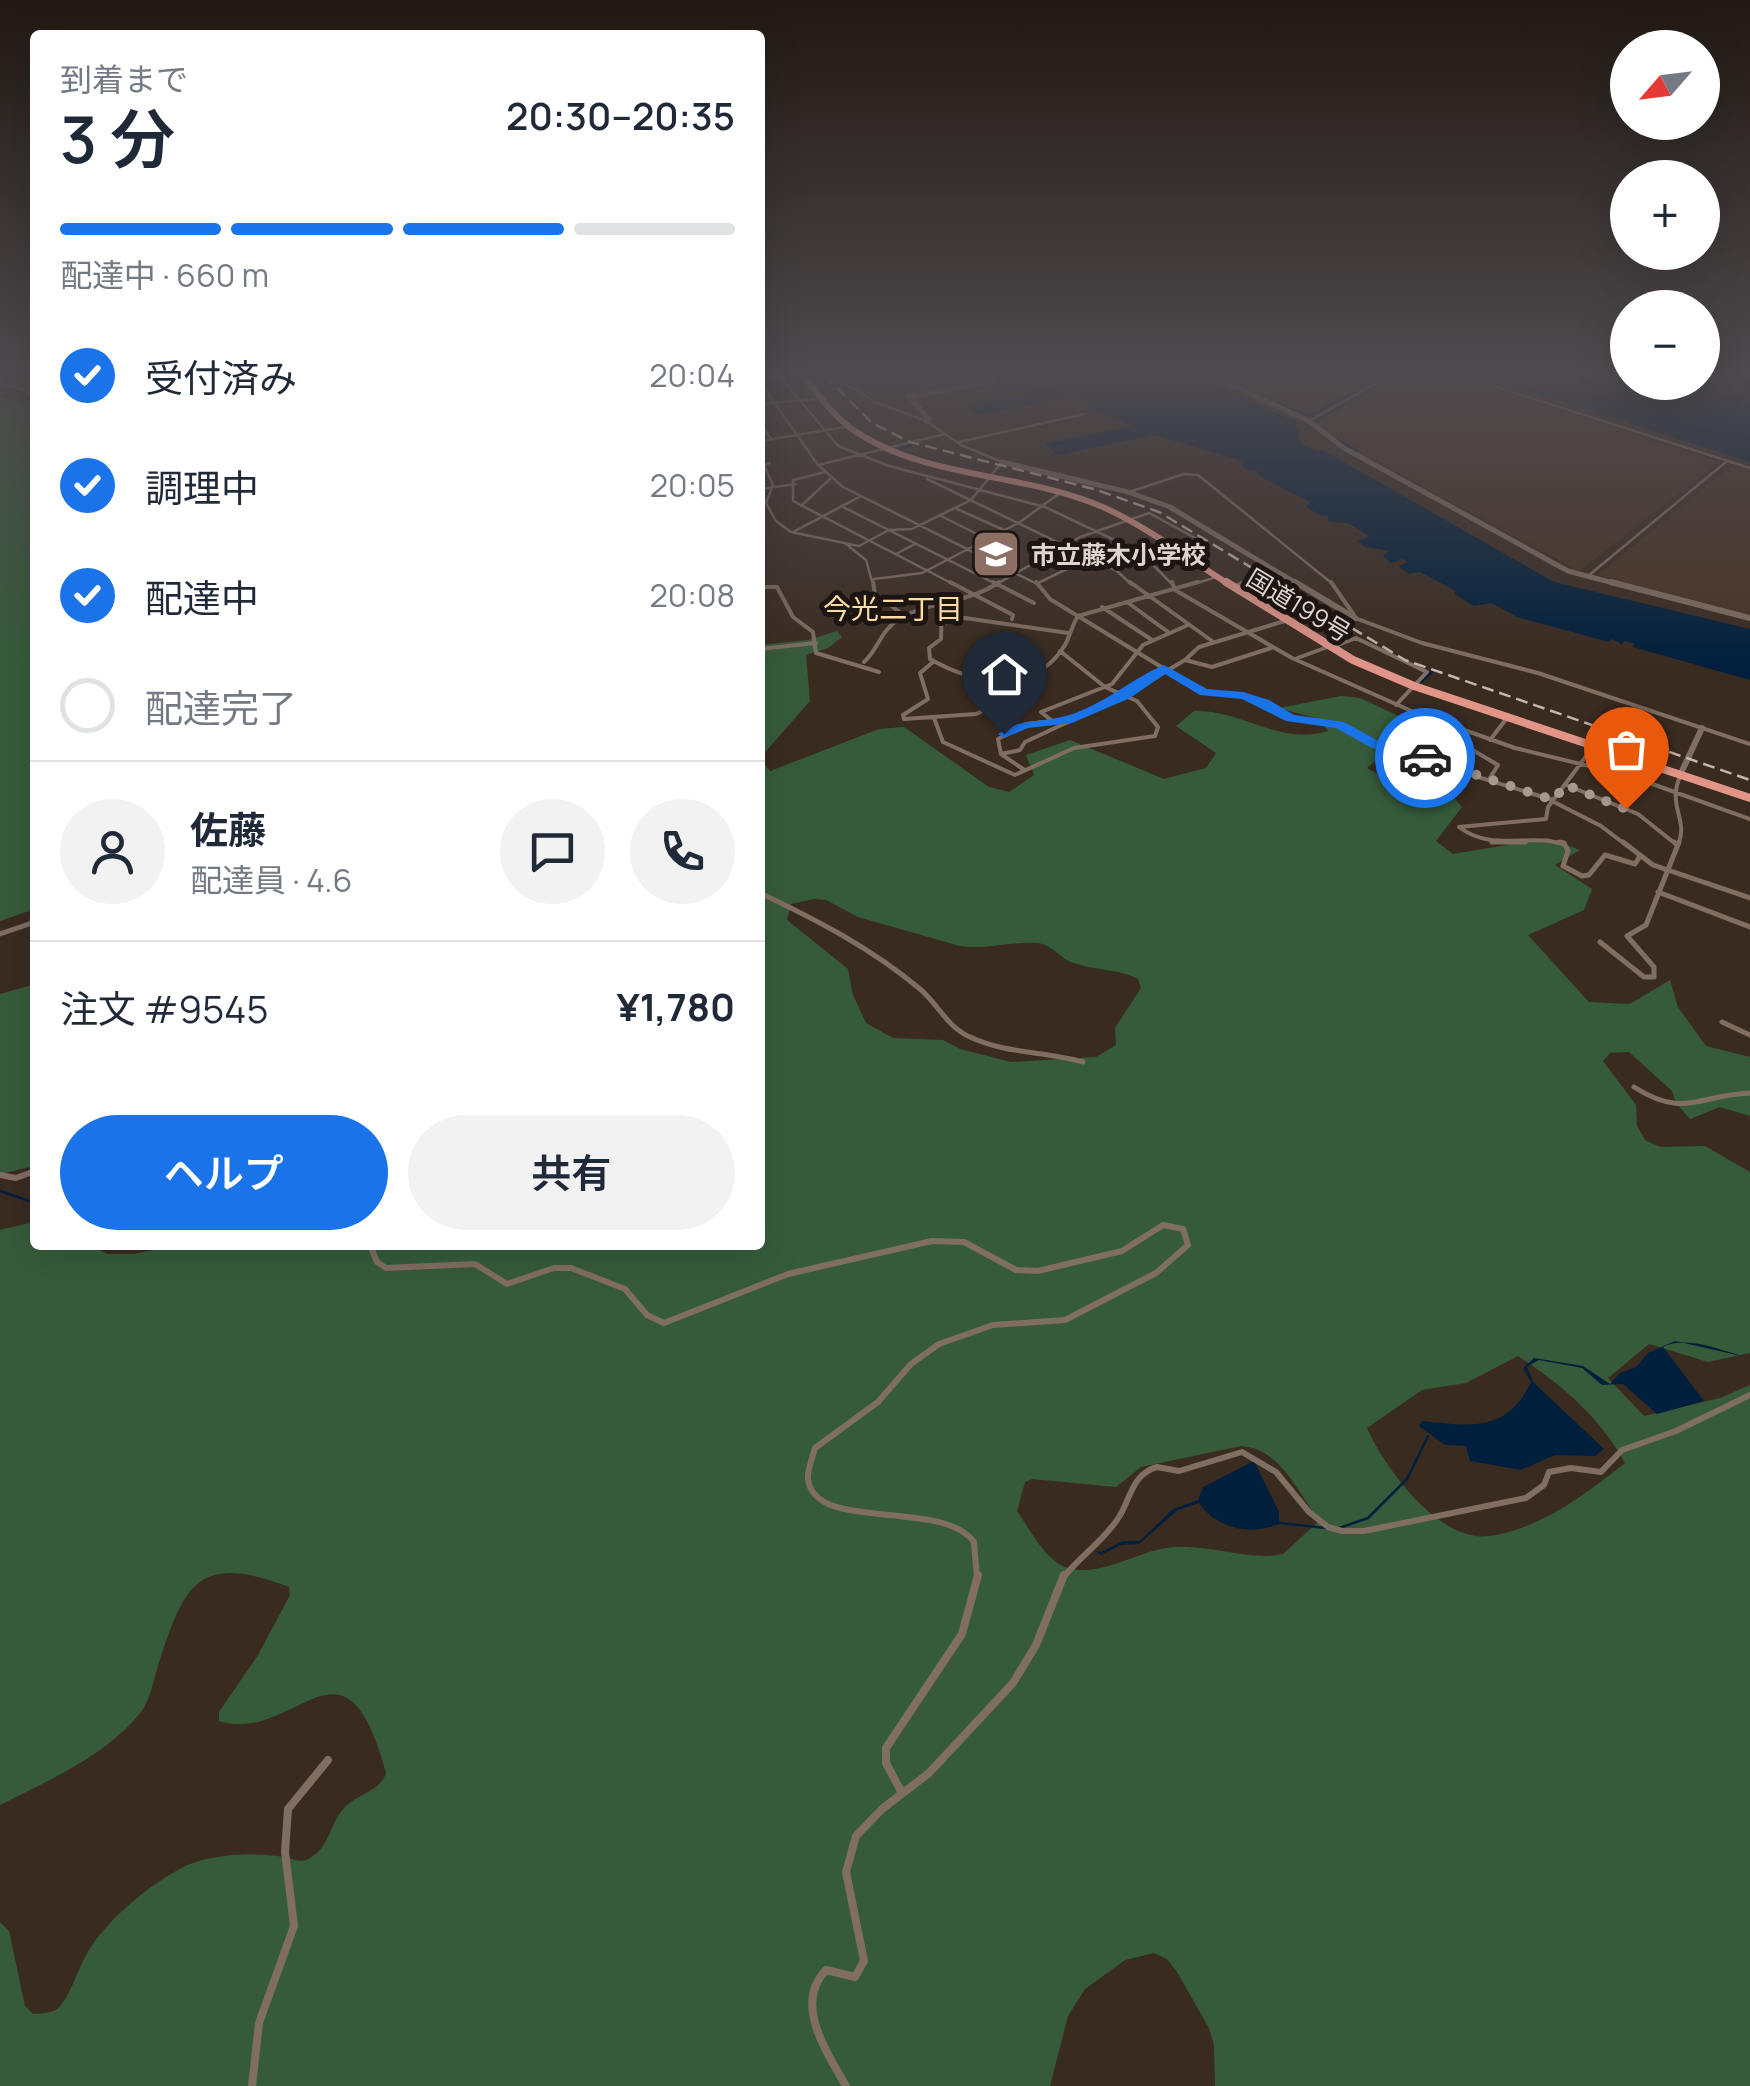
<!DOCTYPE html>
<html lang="ja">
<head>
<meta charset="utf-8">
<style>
  :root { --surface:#fff; --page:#f2f2f3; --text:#1f2937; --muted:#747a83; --line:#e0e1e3; --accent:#1a73e8 }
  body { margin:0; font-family:Manrope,"Noto Sans JP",sans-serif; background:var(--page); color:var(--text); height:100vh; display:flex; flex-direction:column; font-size:38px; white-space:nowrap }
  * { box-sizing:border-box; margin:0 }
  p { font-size:32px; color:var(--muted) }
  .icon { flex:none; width:55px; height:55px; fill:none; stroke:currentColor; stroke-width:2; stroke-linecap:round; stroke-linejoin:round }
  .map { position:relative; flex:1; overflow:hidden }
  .side { position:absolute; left:30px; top:30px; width:735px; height:1220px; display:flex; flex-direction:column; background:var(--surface); border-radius:10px; box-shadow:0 10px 40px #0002 }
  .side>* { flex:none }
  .needle { width:65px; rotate:242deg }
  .fabs { position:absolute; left:1610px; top:30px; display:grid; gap:20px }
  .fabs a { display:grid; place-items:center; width:110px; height:110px; border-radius:50%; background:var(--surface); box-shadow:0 10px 40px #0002; font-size:50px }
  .pin { position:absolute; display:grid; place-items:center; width:85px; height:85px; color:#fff; margin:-102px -42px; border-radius:50% 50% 50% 0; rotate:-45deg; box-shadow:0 0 10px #0007 }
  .pin .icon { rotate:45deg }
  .courier { position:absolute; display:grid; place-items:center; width:100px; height:100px; margin:-50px; border:8px solid #1a73e8; border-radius:50%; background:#fff; color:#222; box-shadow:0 2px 12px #0007 }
  .headline em { font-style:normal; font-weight:600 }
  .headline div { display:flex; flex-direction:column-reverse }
  .headline { display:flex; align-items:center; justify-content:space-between; height:170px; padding:0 30px }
  h1 { font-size:65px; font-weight:600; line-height:75px }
  .bar { display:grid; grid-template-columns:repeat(4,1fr); gap:15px 10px; align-content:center; height:120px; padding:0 30px }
  .bar i { height:12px; border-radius:8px; background:var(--line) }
  .bar .current { background:var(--accent) }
  .bar p { grid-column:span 4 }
  .line { display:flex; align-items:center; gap:25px; padding:0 30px; border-top:2px solid var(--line) }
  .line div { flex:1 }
  .round { display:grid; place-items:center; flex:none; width:105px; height:105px; border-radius:52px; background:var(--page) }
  ol { padding:0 30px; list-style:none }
  li { display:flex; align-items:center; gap:30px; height:110px }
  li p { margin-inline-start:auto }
  li .icon { padding:10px; border-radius:50%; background:var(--accent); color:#fff; stroke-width:4 }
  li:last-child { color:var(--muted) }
  li i { width:55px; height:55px; border:5px solid var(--line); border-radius:50% }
  .button { display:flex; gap:20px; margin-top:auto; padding:20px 30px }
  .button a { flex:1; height:115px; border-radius:60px; background:var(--accent); color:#fff; font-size:40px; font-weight:600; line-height:115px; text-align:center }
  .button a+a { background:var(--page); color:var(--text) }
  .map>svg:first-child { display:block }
  .built { fill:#483325 }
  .green { fill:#365b3b; fill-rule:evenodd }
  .water { fill:#001f3c }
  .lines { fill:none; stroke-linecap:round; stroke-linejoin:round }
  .stream { stroke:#001f3c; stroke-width:2.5 }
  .street-far4 { stroke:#806e63; stroke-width:2.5 }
  .street-far3 { stroke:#806e63; stroke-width:4 }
  .street-far2 { stroke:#806e63; stroke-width:5 }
  .street-far1 { stroke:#806e63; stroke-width:6 }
  .street { stroke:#806e63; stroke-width:8 }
  .secondary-far1 { stroke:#806e63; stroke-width:5 }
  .secondary { stroke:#806e63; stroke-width:6 }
  .highway-far1 { stroke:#e19588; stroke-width:6 }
  .highway { stroke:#e19588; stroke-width:8 }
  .rail { stroke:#c2b6af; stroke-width:2.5; stroke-dasharray:12 6; stroke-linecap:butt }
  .route { fill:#1a73e8 }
  .done { stroke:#a59991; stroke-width:10; stroke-dasharray:0 18 }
  .labels { text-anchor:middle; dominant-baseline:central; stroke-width:10; stroke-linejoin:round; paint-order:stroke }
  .far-poi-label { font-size:25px; font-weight:bold; fill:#dfd4ce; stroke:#1c1511; text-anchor:start }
  .far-street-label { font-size:25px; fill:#dfd4ce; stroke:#1c1511 }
  .far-neighbourhood-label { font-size:28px; fill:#fedda5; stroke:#1c1511 }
</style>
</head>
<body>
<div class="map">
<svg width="1750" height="2086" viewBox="0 0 1750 2086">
  <rect width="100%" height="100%" fill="#3a2b21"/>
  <!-- built -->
  <path class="built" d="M1218 375H1386L1308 416Z
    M1395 375H1456L1719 462 1579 571 1335 439 1316 423Z
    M1736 466 1750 470V615L1601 576 1600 573 1730 467Z"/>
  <!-- green -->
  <path class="green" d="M29 386 35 388V909L0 921V398L27 402 33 398 25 394Z
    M837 631 842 637 828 648 806 655 810 701 760 758V645L808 640Z
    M1341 696 1360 698 1433 732 1421 750 1382 755 1367 768 1405 788 1445 787 1462 807 1436 841 1453 854 1548 838 1580 850 1555 865 1592 889 1584 910 1528 935 1589 1002 1630 1004 1670 980 1678 1007 1706 1046 1750 1057V1116L1720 1107 1690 1119 1676 1103 1672 1091 1629 1052 1610 1053 1603 1061 1636 1105 1637 1126 1646 1141 1661 1147 1705 1146 1750 1172V1353L1708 1362 1649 1344 1608 1378 1644 1416 1720 1398 1750 1385V2086H1215L1214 2045 1209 2028 1177 1972 1167 1959 1154 1953 1125 1960 1085 1989 1068 2016 1050 2086H0V1922L9 1931 25 2006 33 2014C44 2013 54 2014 61 2005 73 1990 78 1967 89 1950 108 1919 148 1886 180 1869 204 1855 249 1852 277 1856 292 1857 300 1866 313 1856 331 1844 330 1821 346 1806 359 1794 380 1791 386 1773 344 1617 297 1745 219 1721V1712L258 1655 290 1595 289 1587C197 1552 184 1584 157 1669 153 1683 150 1700 141 1712 106 1756 49 1780 0 1805V1230L33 1222 35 1245H87L108 1254H133L181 1245H760V759L770 771 879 729 904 727 989 787 1009 792 1034 775 1026 755 1070 740 1164 779 1206 768 1216 753 1176 726 1194 711C1245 710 1278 746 1328 731L1319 719 1279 708ZM814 899 826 900 858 917 960 946C986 950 1011 941 1037 943 1051 944 1059 957 1071 962 1094 971 1117 968 1138 979L1141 988 1115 1028 1116 1045 1096 1057 1011 1062 960 1049 943 1040 893 1038 866 1023 853 995 848 969 787 920 791 904ZM1518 1356C1561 1384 1601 1418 1625 1463 1587 1493 1539 1530 1489 1536 1439 1543 1384 1467 1367 1428L1422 1390 1466 1383ZM1241 1446C1278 1448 1296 1488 1316 1516L1317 1523 1283 1554C1249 1562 1204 1542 1166 1548 1135 1553 1100 1577 1068 1568 1045 1561 1030 1529 1017 1511L1025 1482 1032 1479 1116 1487 1141 1467Z
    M35 984V1166L0 1174V994Z"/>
  <!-- water -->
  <path class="water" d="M1033 375H1196L1296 422 1301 443 1317 452 1323 450 1554 582 1750 629V680L1633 647 1634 643 1624 641 1622 644 1611 639 1609 642 1517 617 1491 603 1474 606 1454 594 1456 591 1420 572 1409 574 1398 566 1408 562 1402 559 1391 563 1383 556 1389 551 1365 547 1358 541 1369 536 1348 523 1329 522 1327 515 1321 516 1306 507 1310 502 1261 477 1255 471 1260 469 1249 471 1240 464 1245 463 1243 461 1154 435 1058 455 1045 444 1132 426C1118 417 1100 415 1087 408L1092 406 1074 397 978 415 966 405 1054 387Z
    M1479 375H1627L1628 382H1702L1703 375H1750V462Z
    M1675 1341 1750 1358C1726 1352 1686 1334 1663 1347L1704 1401 1657 1414 1623 1384 1602 1385 1582 1368 1539 1360 1527 1367 1533 1382 1604 1449 1595 1456 1555 1455 1521 1470 1470 1461 1466 1446 1445 1445 1419 1426 1422 1421C1470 1426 1507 1433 1531 1382L1523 1368 1534 1358 1583 1366 1610 1384 1620 1373 1636 1367 1648 1353Z
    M1254 1461 1279 1512V1524C1251 1536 1217 1529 1199 1503L1178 1510 1139 1544 1121 1545 1101 1555 1095 1551 1101 1552 1123 1541H1140L1173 1509 1198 1500 1203 1487Z"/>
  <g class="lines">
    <!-- stream -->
    <path class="stream" d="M1218 375 1251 391
      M1377 380 1382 377
      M1388 380 1395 376
      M1373 388 1385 381
      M1255 393 1273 401
      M1363 394 1371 390
      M1347 396 1361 388
      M835 397 841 395
      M1349 402 1360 396
      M1277 403 1310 416 1345 397
      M1318 425V420L1345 404
      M1337 439 1357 451
      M902 448 913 444
      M1421 682 1432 672
      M0 1191 35 1203
      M1280 1523 1326 1528
      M1339 1528 1368 1518 1407 1479 1428 1436"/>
    <!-- street-far4 -->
    <path class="street-far4" d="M779 375 838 446 889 466 1045 507 1140 552 1173 585
      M1459 375 1750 468
      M760 380 788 375
      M760 382 818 465 843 487 1039 585
      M0 383 30 392
      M760 404 826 398
      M1309 421 1390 375
      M760 423 771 439
      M760 441 851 426
      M959 442 1084 414
      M764 465 773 485 766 503 776 521 791 532 859 546 889 530 912 529 971 500 1002 462 961 445 926 421 875 402 832 375
      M818 465 945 434
      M760 466 770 463
      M825 472 793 480V501L955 585
      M927 479 1117 571 1132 585
      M760 489 796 484
      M1129 492 1184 474 1198 475 1334 585
      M801 506 831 478
      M841 506 998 585
      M957 509 1004 530
      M939 515 985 538
      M760 527 763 533
      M793 532 861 496
      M846 544 866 560 873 585
      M896 554 915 544
      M1588 576 1727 461
      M874 579 922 573 1020 522 1060 493
      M1038 583 1067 569 1109 567 1164 541
      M995 585 1080 537 1149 513 1199 540 1171 545
      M1190 585 1217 577
      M1238 585 1257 577 1270 585"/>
    <!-- street-far3 -->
    <path class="street-far3" d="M873 582 875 594 905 616
      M950 582 1013 615 1012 619
      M993 582 1034 603
      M1036 582 1050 599 1204 693 1243 695 1264 702 1290 719 1339 725 1390 750 1553 800
      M1130 582 1212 641
      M1172 582 1175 590 1292 658 1416 713 1515 748 1630 776 1750 819
      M1266 582 1335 624
      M1331 582 1354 615
      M1235 586 1244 582
      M760 587H777L793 617 813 632 816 653 879 672
      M1127 602 1168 632
      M942 604 941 639 929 648 930 659C974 684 1033 697 1065 645 1070 636 1072 625 1078 616L1198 582
      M1102 607 1152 640
      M943 623 965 618 1068 633
      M1309 632 1355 618 1422 643 1538 673 1750 744
      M1333 647 1356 638 1427 672 1396 705
      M760 649 816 643
      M1295 659 1330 646
      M1185 660 1212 667 1271 648
      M864 662C879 648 881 629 900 619 931 600 968 604 999 582
      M933 662 920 673 928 699 903 715 904 719 976 714 1027 690 1034 674
      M934 718 943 742 1015 775 1074 748 1155 736 1158 727 1137 701 1105 687 1060 651
      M1051 720 1041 712 1112 684 1143 645 1188 625
      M1466 731 1457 739 1459 742 1498 765 1490 778
      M1490 740 1507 718
      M1001 754 1020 750 1025 742 1126 695 1185 660 1199 647 1288 620
      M1023 769 1001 754 998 739 1026 724 1063 720
      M1566 785 1638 814 1677 845
      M1552 801 1601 826 1626 845
      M1565 845C1530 832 1493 853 1459 827L1546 819 1548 807 1596 743
      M1678 845C1689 819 1667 808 1680 776"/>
    <!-- street-far2 -->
    <path class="street-far2" d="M1492 842H1525
      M1559 842 1564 843 1568 851 1563 866 1582 876 1589 875 1605 855 1635 864 1640 856
      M1623 842 1653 865 1750 898
      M1674 842 1677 845
      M1658 892 1750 927
      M760 893C817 920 871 948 920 989 938 1004 947 1027 970 1037 1006 1054 1045 1051 1083 1062
      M0 934 35 922
      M1600 942 1644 977H1654V967L1627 936 1646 925 1679 842
      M1722 1022 1750 1035
      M1634 1087C1684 1119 1698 1095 1750 1093"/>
    <!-- street-far1 -->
    <path class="street-far1" d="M0 1175 16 1178 35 1171
      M370 1245 377 1262 386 1268 475 1264 507 1284 554 1268H571L625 1289 647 1315 664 1323 788 1274 932 1241 964 1242 1016 1270 1038 1271 1122 1251 1163 1225 1183 1229 1188 1245 1156 1273 1065 1320 993 1325 939 1344 911 1364 878 1402 815 1448C813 1457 807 1470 808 1479 814 1533 942 1498 974 1542L977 1578
      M1063 1578C1080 1556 1104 1541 1119 1517 1131 1498 1132 1474 1157 1467L1179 1471 1242 1452 1276 1472 1309 1512 1328 1527 1342 1531H1364L1526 1498 1544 1485 1549 1472 1571 1468 1601 1472 1622 1450 1676 1431 1750 1395"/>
    <!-- street -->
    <path class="street" d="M902 1793 886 1763V1748L962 1634 978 1575
      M252 2086 259 2023 294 1926 285 1852 288 1809 328 1760
      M846 2086C827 2052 793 2004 826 1970L855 1977 864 1961 846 1872 856 1836 882 1809 929 1773 1013 1683 1036 1645 1064 1575"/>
    <!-- secondary-far1 -->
    <path class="secondary-far1" d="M1211 375 1309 421 1344 448 1568 571 1621 585
      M926 421 929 419 909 397 993 381
      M1002 462 1128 492 1170 507 1299 585"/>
    <!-- secondary -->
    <path class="secondary" d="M1295 582 1355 618
      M1611 582 1750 618
      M1682 771 1702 728"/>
    <!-- highway-far1 -->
    <path class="highway-far1" d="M803 375C817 393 831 413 849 427 924 481 1023 471 1105 508 1149 528 1190 560 1230 585"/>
    <!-- highway -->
    <path class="highway" d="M1226 582 1353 660 1414 686 1750 798"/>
    <!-- rail -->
    <path class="rail" d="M824 375 872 423 910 442 1094 489 1159 512 1405 660 1750 780"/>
  </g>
  <!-- sky -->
  <linearGradient id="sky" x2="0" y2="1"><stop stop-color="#201812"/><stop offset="0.56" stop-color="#4f4a4e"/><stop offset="1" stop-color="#4f4a4e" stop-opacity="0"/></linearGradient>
  <rect width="1750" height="668" fill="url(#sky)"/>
  <!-- route -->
  <path class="route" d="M1164 665 1207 689 1243 692 1269 700 1294 715 1344 722 1382 743 1431 758 1425 762 1372 748 1336 728 1286 721 1242 699 1200 695 1165 674 1130 698 1072 723 1028 728 1004 738 998 734C1019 718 1041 723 1066 716 1102 706 1131 679 1164 665Z"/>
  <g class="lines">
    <!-- done -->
    <path class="done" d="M1425 758 1553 800 1566 785 1626 809"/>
  </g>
  <!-- icons -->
  <defs>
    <g id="school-square" transform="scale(2.5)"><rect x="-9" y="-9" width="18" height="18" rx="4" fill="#8d6e63" stroke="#1c1511"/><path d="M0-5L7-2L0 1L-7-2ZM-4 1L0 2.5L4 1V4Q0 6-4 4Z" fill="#fff"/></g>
  </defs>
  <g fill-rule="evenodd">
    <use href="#school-square" x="996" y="554"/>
  </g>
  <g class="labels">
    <!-- far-poi labels -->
    <g class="far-poi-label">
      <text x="1031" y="554">市立藤木小学校</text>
    </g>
    <!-- far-street labels -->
    <g class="far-street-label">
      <text transform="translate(1299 605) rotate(31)">国道199号</text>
    </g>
    <!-- far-neighbourhood labels -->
    <g class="far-neighbourhood-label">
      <text x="893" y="608">今光二丁目</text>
    </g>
  </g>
</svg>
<div class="fabs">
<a><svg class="needle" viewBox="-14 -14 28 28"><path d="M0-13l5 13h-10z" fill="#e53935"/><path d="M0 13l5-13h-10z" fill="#747a83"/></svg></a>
<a>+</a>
<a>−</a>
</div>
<div class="pin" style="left:1626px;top:809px;background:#ea580c"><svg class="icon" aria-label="bag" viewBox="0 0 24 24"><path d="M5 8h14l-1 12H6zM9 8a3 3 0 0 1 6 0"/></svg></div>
<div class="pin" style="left:1004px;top:734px;background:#1f2937"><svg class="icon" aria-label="home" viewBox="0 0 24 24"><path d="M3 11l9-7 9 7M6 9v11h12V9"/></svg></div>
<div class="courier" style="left:1425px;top:758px"><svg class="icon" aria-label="car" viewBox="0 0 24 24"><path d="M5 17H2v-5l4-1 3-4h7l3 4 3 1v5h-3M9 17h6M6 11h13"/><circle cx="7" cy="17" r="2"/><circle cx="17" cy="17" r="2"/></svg></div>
<section class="side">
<div class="headline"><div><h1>3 分</h1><p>到着まで</p></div><em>20:30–20:35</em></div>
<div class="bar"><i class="current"></i><i class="current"></i><i class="current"></i><i></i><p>配達中 · 660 m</p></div>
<ol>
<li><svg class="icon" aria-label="check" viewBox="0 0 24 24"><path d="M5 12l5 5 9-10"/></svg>受付済み<p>20:04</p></li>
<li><svg class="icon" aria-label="check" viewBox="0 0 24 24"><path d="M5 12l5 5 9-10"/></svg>調理中<p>20:05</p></li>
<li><svg class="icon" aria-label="check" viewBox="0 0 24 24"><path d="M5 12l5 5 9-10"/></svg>配達中<p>20:08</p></li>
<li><i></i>配達完了</li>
</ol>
<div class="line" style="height:180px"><a class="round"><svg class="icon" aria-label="person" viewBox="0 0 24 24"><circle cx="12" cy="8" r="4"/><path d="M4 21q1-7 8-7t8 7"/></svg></a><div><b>佐藤</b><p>配達員 · 4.6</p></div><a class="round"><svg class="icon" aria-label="chat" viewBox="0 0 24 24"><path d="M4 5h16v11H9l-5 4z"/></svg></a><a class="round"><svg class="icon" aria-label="phone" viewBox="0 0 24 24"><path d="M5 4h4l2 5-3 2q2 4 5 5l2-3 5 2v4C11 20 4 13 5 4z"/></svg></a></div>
<div class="line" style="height:130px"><div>注文 #9545</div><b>¥1,780</b></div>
<div class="button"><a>ヘルプ</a><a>共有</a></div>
</section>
</div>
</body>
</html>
